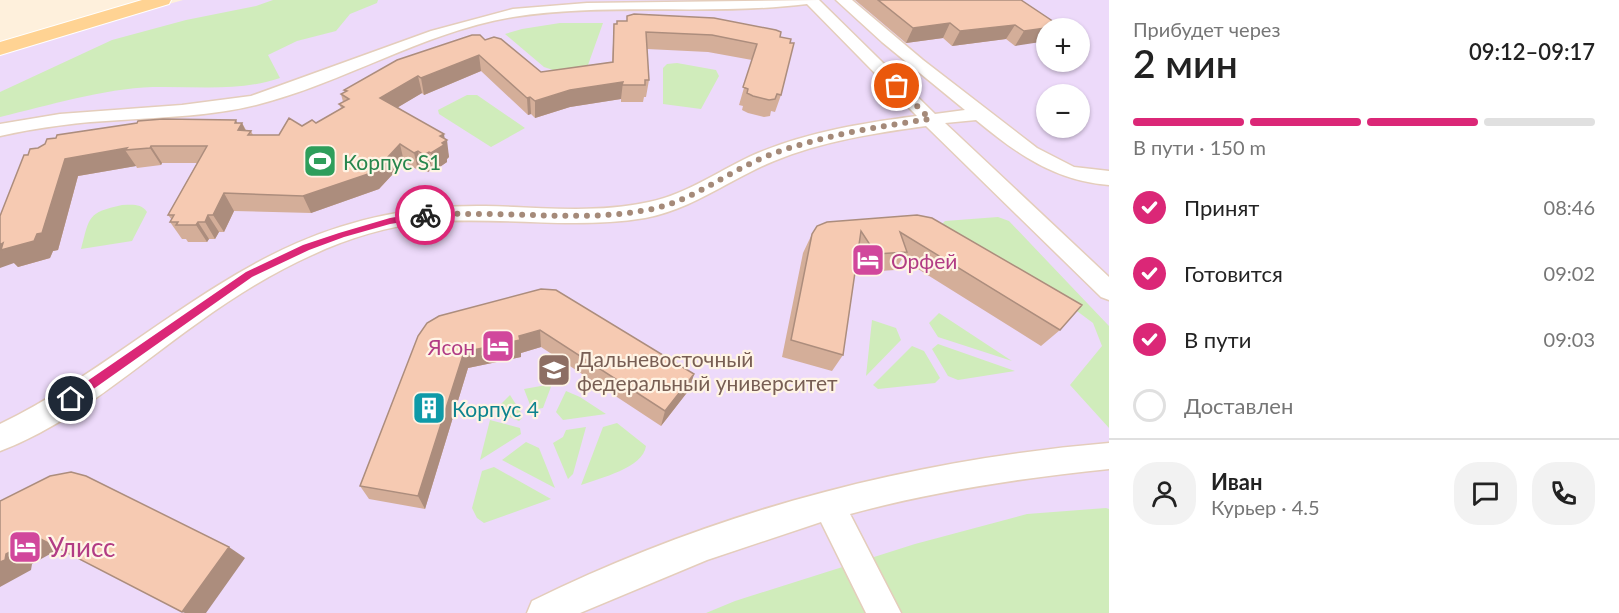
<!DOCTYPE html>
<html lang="ru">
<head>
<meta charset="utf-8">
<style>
  :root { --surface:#fff; --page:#f2f2f2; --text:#222; --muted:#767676; --line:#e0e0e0; --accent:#db2777 }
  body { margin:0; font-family:Lato,sans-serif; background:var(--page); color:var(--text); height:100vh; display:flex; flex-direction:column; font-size:22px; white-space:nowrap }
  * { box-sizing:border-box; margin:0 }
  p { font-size:20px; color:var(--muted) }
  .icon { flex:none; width:33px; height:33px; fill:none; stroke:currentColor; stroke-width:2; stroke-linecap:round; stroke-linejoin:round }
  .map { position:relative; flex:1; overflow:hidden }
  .panel { display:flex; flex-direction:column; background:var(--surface); width:510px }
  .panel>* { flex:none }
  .fabs { position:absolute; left:1036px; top:18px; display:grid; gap:12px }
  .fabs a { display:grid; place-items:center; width:54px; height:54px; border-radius:50%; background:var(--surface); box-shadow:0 2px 4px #0004; font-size:30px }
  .pin { position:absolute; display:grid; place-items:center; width:51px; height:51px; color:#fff; margin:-26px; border:3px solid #fff; border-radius:50%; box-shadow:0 2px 6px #0007 }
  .courier { position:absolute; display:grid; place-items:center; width:60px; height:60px; margin:-30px; border:4px solid #db2777; border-radius:50%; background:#fff; color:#222; box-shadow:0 2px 8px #0007 }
  .head em { font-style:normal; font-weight:600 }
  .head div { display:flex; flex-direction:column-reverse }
  .head { display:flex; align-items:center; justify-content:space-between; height:102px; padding:0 24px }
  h1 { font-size:39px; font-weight:600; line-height:45px }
  .bar { display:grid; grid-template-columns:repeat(4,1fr); gap:9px 6px; align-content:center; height:72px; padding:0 24px }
  .bar i { height:8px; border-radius:4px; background:var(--line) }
  .bar .selected { background:var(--accent) }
  .bar p { grid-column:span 4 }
  .line { display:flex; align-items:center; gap:15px; padding:0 24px; border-top:2px solid var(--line) }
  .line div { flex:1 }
  .round { display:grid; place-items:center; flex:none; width:63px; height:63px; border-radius:24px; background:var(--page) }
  ol { padding:0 24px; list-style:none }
  li { display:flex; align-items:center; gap:18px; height:66px }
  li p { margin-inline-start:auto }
  li .icon { padding:6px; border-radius:50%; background:var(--accent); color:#fff; stroke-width:4 }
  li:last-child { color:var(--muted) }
  li i { width:33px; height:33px; border:3px solid var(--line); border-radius:50% }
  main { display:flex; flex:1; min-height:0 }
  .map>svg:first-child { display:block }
  .education { fill:#eddafa; fill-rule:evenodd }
  .green { fill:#d0ecbb }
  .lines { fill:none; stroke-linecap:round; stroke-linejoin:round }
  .minor-casing { stroke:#e4cdbb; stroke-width:3 }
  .major-casing { stroke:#fff; stroke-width:2 }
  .minor { fill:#fff; fill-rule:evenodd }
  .major { fill:#ffd393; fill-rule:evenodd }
  .wall { fill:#d4ae99 }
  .shaded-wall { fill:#ac8d7d }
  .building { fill:#f6cab2; stroke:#ac8d7d; stroke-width:1.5 }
  .route { fill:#db2777 }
  .done { stroke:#a58a79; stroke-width:6; stroke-dasharray:0 10.8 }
  .labels { text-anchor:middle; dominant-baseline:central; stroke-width:4.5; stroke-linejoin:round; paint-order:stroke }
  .leisure-label { font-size:21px; fill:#27864d; stroke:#fff4e5; text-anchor:start }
  .hotel-label { font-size:21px; fill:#b23c85; stroke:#fff4e5; text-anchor:start }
  .education-label { font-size:21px; fill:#785e54; stroke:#fff4e5; text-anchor:start }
  .culture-label { font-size:21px; fill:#0d838f; stroke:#fff4e5; text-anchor:start }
  .near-hotel-label { font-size:26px; fill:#b23c85; stroke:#fff4e5; text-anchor:start }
</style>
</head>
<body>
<main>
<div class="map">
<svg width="1109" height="613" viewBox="0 0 1109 613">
  <rect width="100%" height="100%" fill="#fef0dc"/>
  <!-- education -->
  <path class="education" d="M183 0H1109V613H0V52ZM1047 28H1080V62H1047ZM1047 94H1080V128H1047Z"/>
  <!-- green -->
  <path class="green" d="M273 0H378L377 3 350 14 336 31 297 41 268 55 280 78C239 92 195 86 153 87 102 89 50 105 0 117V92L112 40 186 20 256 6Z
    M560 23H603L588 65 556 71 544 67 505 34 522 29Z
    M677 63 716 70 719 76 701 109 663 104V68L667 64Z
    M467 95H477L525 128 491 147 439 114 438 110Z
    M122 205C132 205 141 203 147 212L132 241 81 249C90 216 87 213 122 205Z
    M998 217 1009 221 1109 326V428L1070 385 1102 346 1093 323 1050 291 940 226 945 221Z
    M939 313 1012 361 938 337 929 323Z
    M872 320 896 328 901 340 866 376Z
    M938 344 1015 371 958 380 948 376 932 349Z
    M912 346 924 351 940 378 935 383 878 389 873 385Z
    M552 384 543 408 532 410 524 389Z
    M566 391 580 397 606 414 563 420 556 412Z
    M510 395 522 414V418L519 421 494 411Z
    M490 420 520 428 521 434 480 460Z
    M617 423 646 446C643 468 600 478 581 485L603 427Z
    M586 427 573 474 568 479 553 443 563 437 566 430Z
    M526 442 539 448 555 488 502 460Z
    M494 467 551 499 484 523 477 518 472 508 482 471Z
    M1106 508 1109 509V613H706L735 601 915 544 1027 514Z"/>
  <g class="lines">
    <!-- minor casing -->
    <g class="minor-casing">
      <path id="minor" d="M819 0 935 114 965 110 882 42 836 0H852L923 60 1037 148 1074 167 1109 171V185C1055 181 1017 154 976 120L945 123 1109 277V300L1101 297 926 126C875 133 823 141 774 161 730 179 693 209 645 218 573 230 500 216 428 222 388 226 348 238 312 255 272 273 235 296 199 322 135 367 74 423 0 451V424C105 373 190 290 297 243 357 217 420 205 485 206 539 207 596 214 649 202 688 194 721 169 758 153 808 132 863 123 917 116L807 4C710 16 610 2 513 17 423 32 344 83 256 105 212 116 166 117 121 120 80 122 40 127 0 136V124L60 114 182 105 251 96 431 31 513 9 587 3Z
        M1109 443V469C1021 478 935 491 850 514L901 613H866L821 522 707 560 580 613H527L532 601C713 512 909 460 1109 443Z"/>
    </g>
    <!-- major casing -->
    <g class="major-casing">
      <path id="major" d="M142 0H171L169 4 0 55V42Z"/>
    </g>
    <!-- minor -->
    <use href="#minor" class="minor"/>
    <!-- major -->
    <use href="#major" class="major"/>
  </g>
  <!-- wall -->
  <path class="wall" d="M855 0H1021L1060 26 1059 28H1047L1015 46 1006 39 952 46 943 38 906 43Z
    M627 16 780 37 781 95 775 112 771 111 770 116 764 117 748 113 742 110 743 106 739 105 752 60 708 52 647 49 649 80 646 97H644L643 102H621V99L570 107 535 118 531 114 528 115 481 71 424 95 422 93 398 107 445 139 449 157 447 159V162L434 171 432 169 428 172 421 168 418 170 404 162 379 189 311 213 234 211 224 232H219L215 239H209L207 242H188L186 239H182L170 222 172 220 168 215 197 163H162L161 165 137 168 136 166 78 176 58 250 53 251 50 258 18 267 14 263 24 155 237 123H242L246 130 251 131 253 135H279L302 126 316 123 341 108 339 104 343 102 341 94 345 92 344 90 485 40 541 72 612 62 614 24 627 21Z
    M917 215 1060 330 1041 346 902 259 895 270 865 272 857 259 843 355 832 371 782 357 803 253 812 234Z
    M541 289 694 374 689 390 661 426 541 347 521 353V357L468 368 425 509 369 499 360 486 418 336Z"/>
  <!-- shaded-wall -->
  <path class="shaded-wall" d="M950 23 943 38 906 43 913 28Z
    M1015 25 1006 39 952 46 960 31Z
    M1060 26 1059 28H1047V41L1015 46 1024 31Z
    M479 55 481 71 424 95 421 78Z
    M418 76 422 93 385 115 380 98Z
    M623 82 621 99 570 107 535 118V101L570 90Z
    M530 97 531 114 528 115 527 98Z
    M236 120 239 128 242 123 250 140 246 148 235 123Z
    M444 134 445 141 447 140 449 157 447 159V162L434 171 431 153 440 136Z
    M400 144 404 162 379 189 311 213 303 196Z
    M151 146 162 163 161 165 150 148Z
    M127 148 125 150 136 166 78 176 58 250 53 251 50 258 18 267 14 263 0 268V245L65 159Z
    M418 151 421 168 418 170 414 153Z
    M429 152 432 169 428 172 424 155Z
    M224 193 234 211 224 232 213 215Z
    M208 215 219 232 215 239 205 222Z
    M198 222 209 239 207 242 196 225Z
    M540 330 541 347 521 353V357L468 368 425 509 418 496 464 352Z
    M694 374 689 390 661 426 665 411Z
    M37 537 61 548 32 564 31 570 0 587V562L6 554Z
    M229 547 245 558 206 613H185L182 612Z"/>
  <!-- building -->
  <path class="building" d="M878 0H1021L1060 26 1024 31 1015 25 960 31 950 23 913 28Z
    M634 14 714 18 776 30 781 32 780 37 791 39 790 43H794L781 95 777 94 775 99 769 100 753 96 747 93 748 89 743 87 757 44 712 35 646 32 649 80H645V85H622L623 82 570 90 535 101 530 97 527 98 479 55 421 78 418 76 380 98 444 134 440 136 447 140 442 143 444 145 431 153 429 152 424 155 418 151 414 153 400 144 374 172 303 196 224 193 213 215H208L205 222H198L196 225H176L178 222H170L174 215H168L207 146H151L150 148 125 150 127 148 65 159 42 233 37 234 34 241 1 250 3 243 0 245V216L24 155H28L30 149 38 148 45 144 47 139 56 138 57 135 137 123 138 121 163 119 236 120 235 123H242L238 130 251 131 248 135H279L289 118 302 126 312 120 316 123 344 107 339 104 349 99 341 94 347 91 344 90 397 60 472 35H480L485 40 494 37 501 39 541 72 613 62 614 24H617V21H627V16Z
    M917 215 932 218 1082 305 1060 330 900 232 907 252 876 254 861 231 843 355 791 340 812 234 817 226 827 222Z
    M541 289 556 290 694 374 665 411 540 330 519 336 520 340 464 352 418 496 360 486 418 336 427 323 439 316Z
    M71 472 86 476 229 547 182 612 37 537 6 554 5 560 0 562V501L50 476Z"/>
  <!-- route -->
  <path class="route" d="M425 212 428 213V218L390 224 344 237 309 250 252 277 75 402H67V395L246 272 303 245 339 233 390 218Z"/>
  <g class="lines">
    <!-- done -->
    <path class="done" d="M425 215C440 213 455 214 470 214 529 213 589 221 647 210 692 202 725 173 767 156 818 136 876 127 930 119L897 86"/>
  </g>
  <!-- icons -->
  <defs>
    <g id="stadium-square" transform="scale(1.725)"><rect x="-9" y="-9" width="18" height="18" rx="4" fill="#2e9e5b" stroke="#fff4e5"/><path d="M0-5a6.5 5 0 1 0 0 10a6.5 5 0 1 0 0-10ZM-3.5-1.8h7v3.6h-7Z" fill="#fff"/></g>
    <g id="hotel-square" transform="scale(1.725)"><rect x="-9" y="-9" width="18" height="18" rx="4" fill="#d1479c" stroke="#fff4e5"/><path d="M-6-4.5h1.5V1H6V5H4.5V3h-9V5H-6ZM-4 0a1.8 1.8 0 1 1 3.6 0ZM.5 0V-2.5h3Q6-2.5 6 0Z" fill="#fff"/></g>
    <g id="university-square" transform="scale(1.725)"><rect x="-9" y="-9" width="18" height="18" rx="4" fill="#8d6e63" stroke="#fff4e5"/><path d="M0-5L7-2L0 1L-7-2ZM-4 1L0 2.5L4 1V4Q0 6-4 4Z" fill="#fff"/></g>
    <g id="building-square" transform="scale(1.725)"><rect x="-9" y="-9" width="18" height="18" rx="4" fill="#0f9aa8" stroke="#fff4e5"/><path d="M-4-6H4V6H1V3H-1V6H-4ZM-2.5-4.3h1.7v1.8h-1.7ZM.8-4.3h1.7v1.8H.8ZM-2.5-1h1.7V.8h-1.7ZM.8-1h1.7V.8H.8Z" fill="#fff"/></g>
  </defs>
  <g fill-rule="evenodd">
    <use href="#stadium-square" x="320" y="161"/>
    <use href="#hotel-square" x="868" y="260"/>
    <use href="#hotel-square" x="498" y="346"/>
    <use href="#university-square" x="554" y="370"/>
    <use href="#building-square" x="429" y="408"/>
    <use href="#hotel-square" x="25" y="547"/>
  </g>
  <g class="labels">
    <!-- leisure labels -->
    <g class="leisure-label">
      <text x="343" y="161">Корпус S1</text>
    </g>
    <!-- hotel labels -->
    <g class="hotel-label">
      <text x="891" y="260">Орфей</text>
      <text x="475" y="346" text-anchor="end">Ясон</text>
    </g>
    <!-- education labels -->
    <g class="education-label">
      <text x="577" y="358">Дальневосточный<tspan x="577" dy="24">федеральный университет</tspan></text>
    </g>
    <!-- culture labels -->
    <g class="culture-label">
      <text x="452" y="408">Корпус 4</text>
    </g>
    <!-- near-hotel labels -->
    <g class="near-hotel-label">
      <text x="48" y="547">Улисс</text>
    </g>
  </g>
</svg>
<div class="fabs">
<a>+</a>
<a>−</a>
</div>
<div class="pin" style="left:897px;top:86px;background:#ea580c"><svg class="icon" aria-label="bag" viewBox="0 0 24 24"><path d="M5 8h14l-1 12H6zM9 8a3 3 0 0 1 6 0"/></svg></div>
<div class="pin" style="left:71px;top:399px;background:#1f2937"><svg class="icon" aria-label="home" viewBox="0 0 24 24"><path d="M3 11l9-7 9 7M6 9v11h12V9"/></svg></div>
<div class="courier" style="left:425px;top:215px"><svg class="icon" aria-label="bike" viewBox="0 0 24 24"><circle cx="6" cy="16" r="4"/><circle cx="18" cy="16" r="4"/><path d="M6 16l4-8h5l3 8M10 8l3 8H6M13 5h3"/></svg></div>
</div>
<section class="panel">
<div class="head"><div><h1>2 мин</h1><p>Прибудет через</p></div><em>09:12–09:17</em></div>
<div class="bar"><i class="selected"></i><i class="selected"></i><i class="selected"></i><i></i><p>В пути · 150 m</p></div>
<ol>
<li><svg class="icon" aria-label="check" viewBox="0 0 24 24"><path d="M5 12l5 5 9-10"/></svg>Принят<p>08:46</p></li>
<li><svg class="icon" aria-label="check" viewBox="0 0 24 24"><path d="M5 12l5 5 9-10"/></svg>Готовится<p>09:02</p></li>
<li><svg class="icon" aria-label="check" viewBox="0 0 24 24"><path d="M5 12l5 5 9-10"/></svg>В пути<p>09:03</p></li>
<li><i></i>Доставлен</li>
</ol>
<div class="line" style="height:108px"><a class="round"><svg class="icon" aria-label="person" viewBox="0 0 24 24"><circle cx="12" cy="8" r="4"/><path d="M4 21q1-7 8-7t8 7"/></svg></a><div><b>Иван</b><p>Курьер · 4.5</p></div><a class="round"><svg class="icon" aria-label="chat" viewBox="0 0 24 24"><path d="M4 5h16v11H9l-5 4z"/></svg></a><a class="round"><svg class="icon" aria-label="phone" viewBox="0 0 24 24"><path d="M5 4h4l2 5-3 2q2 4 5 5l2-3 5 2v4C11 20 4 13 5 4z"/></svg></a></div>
</section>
</main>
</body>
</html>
